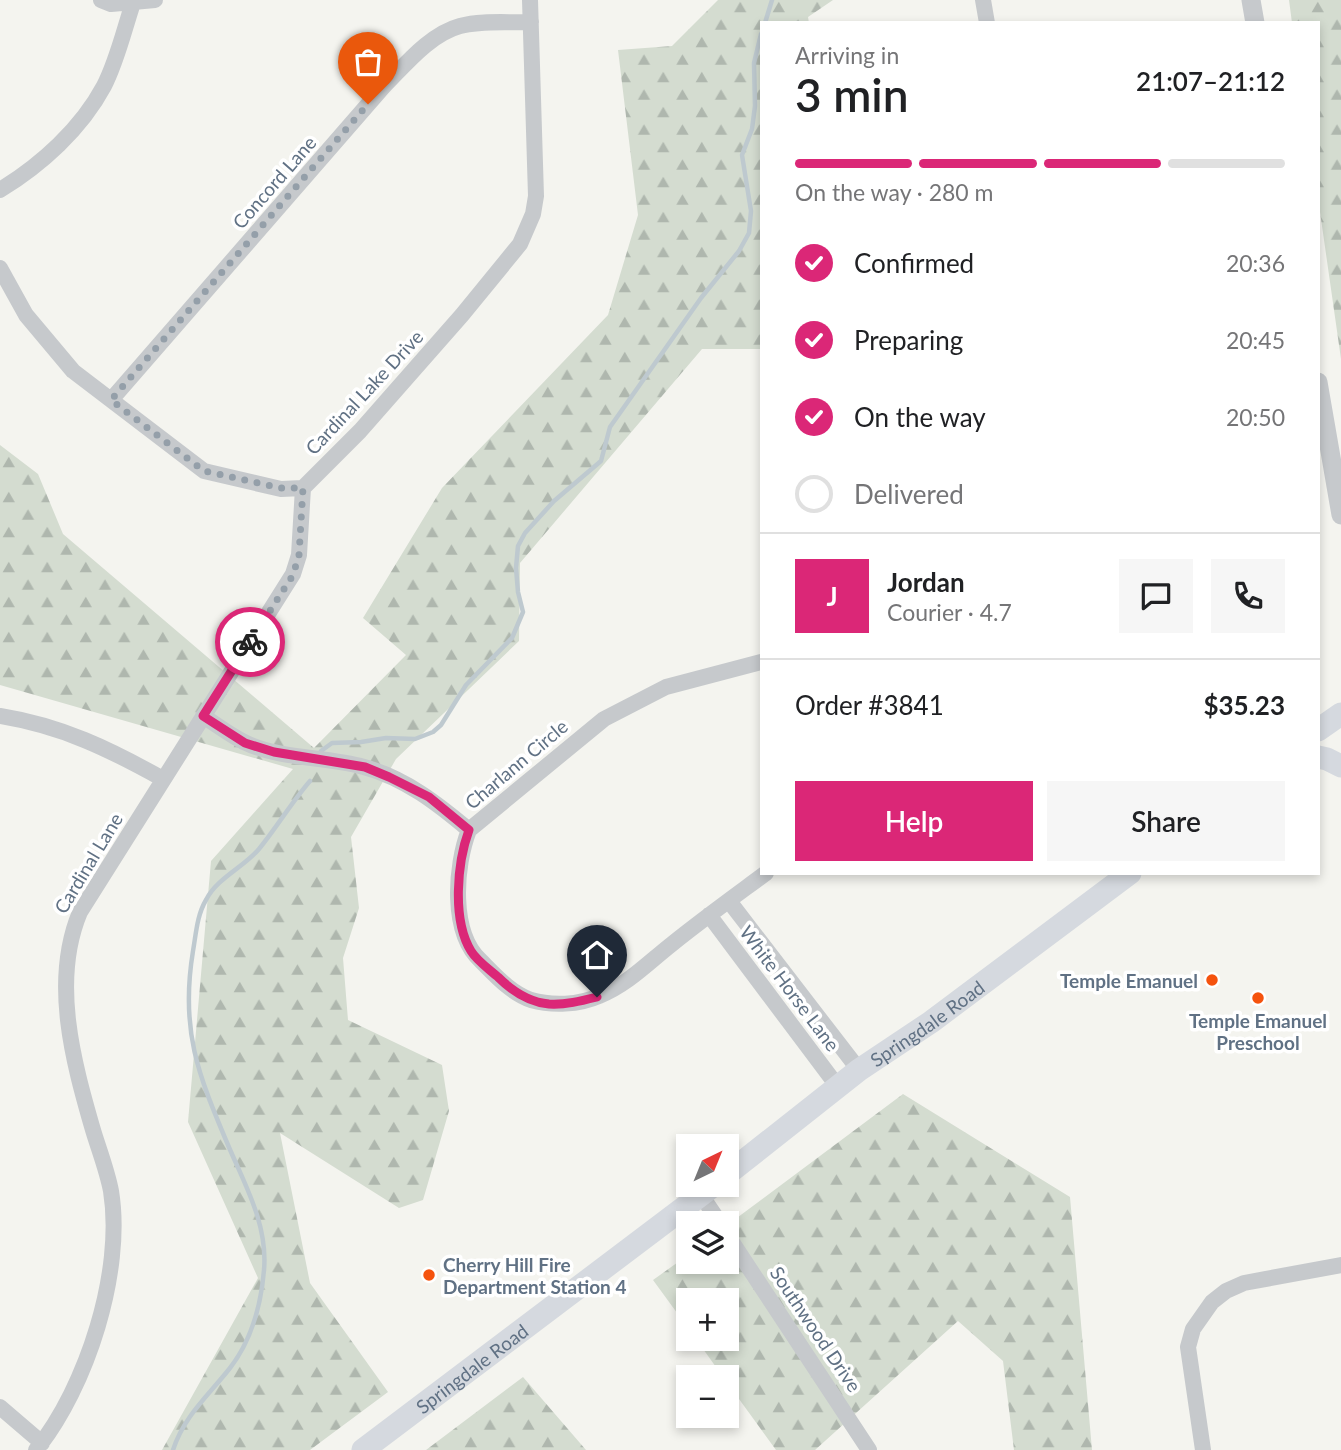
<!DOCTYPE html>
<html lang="en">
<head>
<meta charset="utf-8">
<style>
  :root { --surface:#fff; --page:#f6f6f6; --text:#202124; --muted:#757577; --line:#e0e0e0; --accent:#db2777 }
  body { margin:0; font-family:Lato,sans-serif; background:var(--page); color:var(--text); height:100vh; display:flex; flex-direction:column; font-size:26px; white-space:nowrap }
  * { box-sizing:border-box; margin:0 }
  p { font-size:23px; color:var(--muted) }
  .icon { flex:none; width:38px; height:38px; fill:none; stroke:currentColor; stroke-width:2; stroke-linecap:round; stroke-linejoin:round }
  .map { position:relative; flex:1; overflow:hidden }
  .panel { position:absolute; left:760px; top:21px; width:560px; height:854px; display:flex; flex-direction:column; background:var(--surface); border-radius:0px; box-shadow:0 4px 10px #0003 }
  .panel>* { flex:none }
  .needle { width:46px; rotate:43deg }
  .buttons { position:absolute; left:676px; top:1134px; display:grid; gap:14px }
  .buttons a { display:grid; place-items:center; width:63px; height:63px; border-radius:0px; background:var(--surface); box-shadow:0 4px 10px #0003; font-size:35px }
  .pin { position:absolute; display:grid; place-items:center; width:60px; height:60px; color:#fff; margin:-72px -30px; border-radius:50% 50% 50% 0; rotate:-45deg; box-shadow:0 0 7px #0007 }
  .pin .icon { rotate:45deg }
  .courier { position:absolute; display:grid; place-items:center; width:70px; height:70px; margin:-35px; border:5px solid #db2777; border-radius:50%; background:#fff; color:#222; box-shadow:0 2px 9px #0007 }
  .headline em { font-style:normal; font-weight:600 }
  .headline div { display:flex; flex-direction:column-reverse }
  .headline { display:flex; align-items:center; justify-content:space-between; height:119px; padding:0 35px }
  h1 { font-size:46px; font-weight:600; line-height:52px }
  .bar { display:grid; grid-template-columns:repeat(4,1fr); gap:10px 7px; align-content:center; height:84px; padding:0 35px }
  .bar i { height:9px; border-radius:5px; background:var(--line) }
  .bar .current { background:var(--accent) }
  .bar p { grid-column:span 4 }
  .line { display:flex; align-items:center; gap:18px; padding:0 35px; border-top:2px solid var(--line) }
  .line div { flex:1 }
  .round { display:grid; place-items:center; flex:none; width:74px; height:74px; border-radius:0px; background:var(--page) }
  ol { padding:0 35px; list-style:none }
  li { display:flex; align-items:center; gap:21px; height:77px }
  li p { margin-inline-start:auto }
  li .icon { padding:7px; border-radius:50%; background:var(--accent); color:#fff; stroke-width:4 }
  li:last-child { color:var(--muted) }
  li i { width:38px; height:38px; border:4px solid var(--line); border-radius:50% }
  .action { display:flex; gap:14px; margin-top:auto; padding:14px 35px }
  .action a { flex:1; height:80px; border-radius:0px; background:var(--accent); color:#fff; font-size:28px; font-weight:600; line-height:80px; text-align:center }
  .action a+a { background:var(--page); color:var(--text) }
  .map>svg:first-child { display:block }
  .forest { fill:url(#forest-firs) }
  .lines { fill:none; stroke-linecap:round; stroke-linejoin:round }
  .stream { stroke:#bec9cf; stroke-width:4.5 }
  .minor { stroke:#c6c9cc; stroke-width:16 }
  .tertiary { stroke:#c6c9cc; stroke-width:19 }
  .secondary { stroke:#d5d9df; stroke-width:23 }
  .done { stroke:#949fa9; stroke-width:7; stroke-dasharray:0 12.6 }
  .route { stroke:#db2777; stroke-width:9 }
  .poi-dot { fill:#f5530e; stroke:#fff; stroke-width:2.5 }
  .labels { text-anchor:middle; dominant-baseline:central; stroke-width:7; stroke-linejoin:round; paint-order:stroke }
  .street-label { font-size:19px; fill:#607184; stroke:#fff }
  .poi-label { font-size:19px; font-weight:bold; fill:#607184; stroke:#fff; text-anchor:end }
</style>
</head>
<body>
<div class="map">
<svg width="1341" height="1450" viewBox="0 0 1341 1450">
  <defs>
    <pattern id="forest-firs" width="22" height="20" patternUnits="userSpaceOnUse" patternTransform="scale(1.75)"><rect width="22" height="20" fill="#d4dcd0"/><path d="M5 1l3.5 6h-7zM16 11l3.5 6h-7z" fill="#afb7ae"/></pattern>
  </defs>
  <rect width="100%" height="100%" fill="#f4f4ef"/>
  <!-- forest -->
  <path class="forest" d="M718 0H833L808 17 809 23H761V349H702L520 563 519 641 396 759 351 837 359 908 343 958 348 1020 442 1065 449 1111 423 1200 399 1208 280 1133 310 1283 388 1392 310 1450H162L258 1278 188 1122 211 861 293 769 0 685V445L38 474 63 534 314 748 406 655 363 618 442 488 608 315 638 215 618 50 672 46Z
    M1289 0H1341V359L1318 198V23H1292Z
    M903 1094 1070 1197 1092 1450H1014L1003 1361 958 1321 815 1450H776L726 1381V1377H723L696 1339H726V1300H688V1328L653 1280 688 1255V1262H726V1226Z
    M523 1377 586 1450H426Z"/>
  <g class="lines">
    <!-- stream -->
    <path class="stream" d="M765 23 772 0
      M321 751 332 743 361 742 386 738 415 739 433 732 441 725 466 685 512 638 523 612 518 592 516 568 518 546 525 533 554 501 601 461 610 427 701 298 739 251 749 233 751 211 742 155 752 129 755 106 754 63 761 34
      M173 1450C184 1416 208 1396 230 1368 251 1341 261 1305 264 1270 268 1225 245 1185 228 1145 198 1074 180 1030 193 951 196 934 197 915 206 900 217 878 244 867 259 849 277 827 291 803 310 781"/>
    <!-- minor -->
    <path class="minor" d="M101 0 111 4 155 0
      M983 0 987 23
      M0 190C41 165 81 129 104 86 117 61 124 30 133 3
      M0 268 26 315 73 371 204 471 281 489 303 488 360 431 462 315 520 244 533 214 536 196 530 0
      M111 400 384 86C405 65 430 34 460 26 482 20 508 23 531 22
      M761 662 666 687 604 719 469 830C455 866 450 933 481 961 496 976 511 993 531 1000 552 1006 579 1005 599 996 627 985 649 962 672 944 703 919 735 896 766 873
      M0 716C62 726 109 749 163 779
      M203 716C217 725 230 735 244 742 281 760 325 756 364 767 405 778 438 804 469 830
      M729 901 859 1070
      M709 915 838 1087
      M701 1195 720 1223
      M726 1233 869 1450
      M0 1407 42 1443
      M36 1450C87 1387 124 1271 111 1191 107 1170 99 1150 93 1130 73 1061 51 981 80 912L293 574 299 555 303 488
      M1203 1450 1188 1347 1193 1329 1212 1302 1226 1291 1244 1283 1341 1265"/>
    <!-- tertiary -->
    <path class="tertiary" d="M1251 0 1255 23
      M1318 382 1341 515"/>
    <!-- secondary -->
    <g class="secondary">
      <path d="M1318 730 1341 714"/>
      <path d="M1318 757 1327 759 1341 766"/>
      <path id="s1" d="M726 1175 859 1070 931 1022 1130 873"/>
      <path id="s2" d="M363 1450 714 1185"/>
    </g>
  </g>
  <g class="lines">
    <!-- done -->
    <path class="done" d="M250 642 293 575 299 555 303 488H281L204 471 111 400 368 104"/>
    <!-- route -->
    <path class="route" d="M250 642 203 716 245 743 274 752 365 767 389 777 429 797 469 830C457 863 452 920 471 951 477 961 489 969 498 977 512 991 528 1002 549 1004 565 1005 581 1001 597 997"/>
  </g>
  <!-- markers -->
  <g class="poi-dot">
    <circle cx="1212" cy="980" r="7"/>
    <circle cx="1258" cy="998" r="7"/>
    <circle cx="429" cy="1275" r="7"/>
  </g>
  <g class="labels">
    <!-- street labels -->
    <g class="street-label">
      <text transform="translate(274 182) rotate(-49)">Concord Lane</text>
      <text transform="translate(364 392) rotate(-47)">Cardinal Lake Drive</text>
      <text transform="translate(516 764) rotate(-40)">Charlann Circle</text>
      <text transform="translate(88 863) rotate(-59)">Cardinal Lane</text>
      <text transform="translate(790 988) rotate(53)">White Horse Lane</text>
      <text stroke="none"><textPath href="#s1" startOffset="252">Springdale Road</textPath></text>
      <text transform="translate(816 1329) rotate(56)">Southwood Drive</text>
      <text stroke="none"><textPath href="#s2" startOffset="136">Springdale Road</textPath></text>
    </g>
    <!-- poi labels -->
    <g class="poi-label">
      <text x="1198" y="980">Temple Emanuel</text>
      <text x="1258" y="1020" text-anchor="middle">Temple Emanuel<tspan x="1258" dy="22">Preschool</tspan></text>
      <text x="443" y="1264" text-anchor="start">Cherry Hill Fire<tspan x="443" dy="22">Department Station 4</tspan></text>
    </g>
  </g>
</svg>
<div class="buttons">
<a><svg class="needle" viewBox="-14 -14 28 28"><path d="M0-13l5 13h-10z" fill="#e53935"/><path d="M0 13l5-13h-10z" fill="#757577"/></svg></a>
<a><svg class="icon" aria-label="layers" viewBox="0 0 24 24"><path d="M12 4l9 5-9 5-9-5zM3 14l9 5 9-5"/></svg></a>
<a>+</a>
<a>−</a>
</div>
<div class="pin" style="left:368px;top:104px;background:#ea580c"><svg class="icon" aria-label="bag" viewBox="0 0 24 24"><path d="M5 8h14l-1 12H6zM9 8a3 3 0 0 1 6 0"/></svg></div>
<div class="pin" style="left:597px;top:997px;background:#1f2937"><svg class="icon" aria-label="home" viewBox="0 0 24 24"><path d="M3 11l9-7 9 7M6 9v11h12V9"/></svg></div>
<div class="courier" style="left:250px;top:642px"><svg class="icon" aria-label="bike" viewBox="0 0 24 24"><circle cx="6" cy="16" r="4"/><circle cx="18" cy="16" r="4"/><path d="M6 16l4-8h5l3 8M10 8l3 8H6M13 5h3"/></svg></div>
<section class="panel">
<div class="headline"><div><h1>3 min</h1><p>Arriving in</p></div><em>21:07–21:12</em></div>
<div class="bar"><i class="current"></i><i class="current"></i><i class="current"></i><i></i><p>On the way · 280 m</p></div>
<ol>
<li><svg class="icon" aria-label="check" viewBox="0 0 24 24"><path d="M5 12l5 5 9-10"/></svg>Confirmed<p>20:36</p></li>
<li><svg class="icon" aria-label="check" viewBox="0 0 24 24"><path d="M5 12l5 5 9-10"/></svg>Preparing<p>20:45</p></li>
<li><svg class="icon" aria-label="check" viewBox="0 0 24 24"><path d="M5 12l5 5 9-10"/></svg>On the way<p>20:50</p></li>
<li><i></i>Delivered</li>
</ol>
<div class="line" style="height:126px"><b class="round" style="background:var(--accent);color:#fff">J</b><div><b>Jordan</b><p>Courier · 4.7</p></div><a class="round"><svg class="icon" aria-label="chat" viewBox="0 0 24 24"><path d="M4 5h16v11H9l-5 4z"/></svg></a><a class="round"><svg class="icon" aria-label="phone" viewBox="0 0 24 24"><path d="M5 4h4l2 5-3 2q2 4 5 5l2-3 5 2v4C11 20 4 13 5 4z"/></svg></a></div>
<div class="line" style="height:91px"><div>Order #3841</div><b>$35.23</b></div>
<div class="action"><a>Help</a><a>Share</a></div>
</section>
</div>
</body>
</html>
